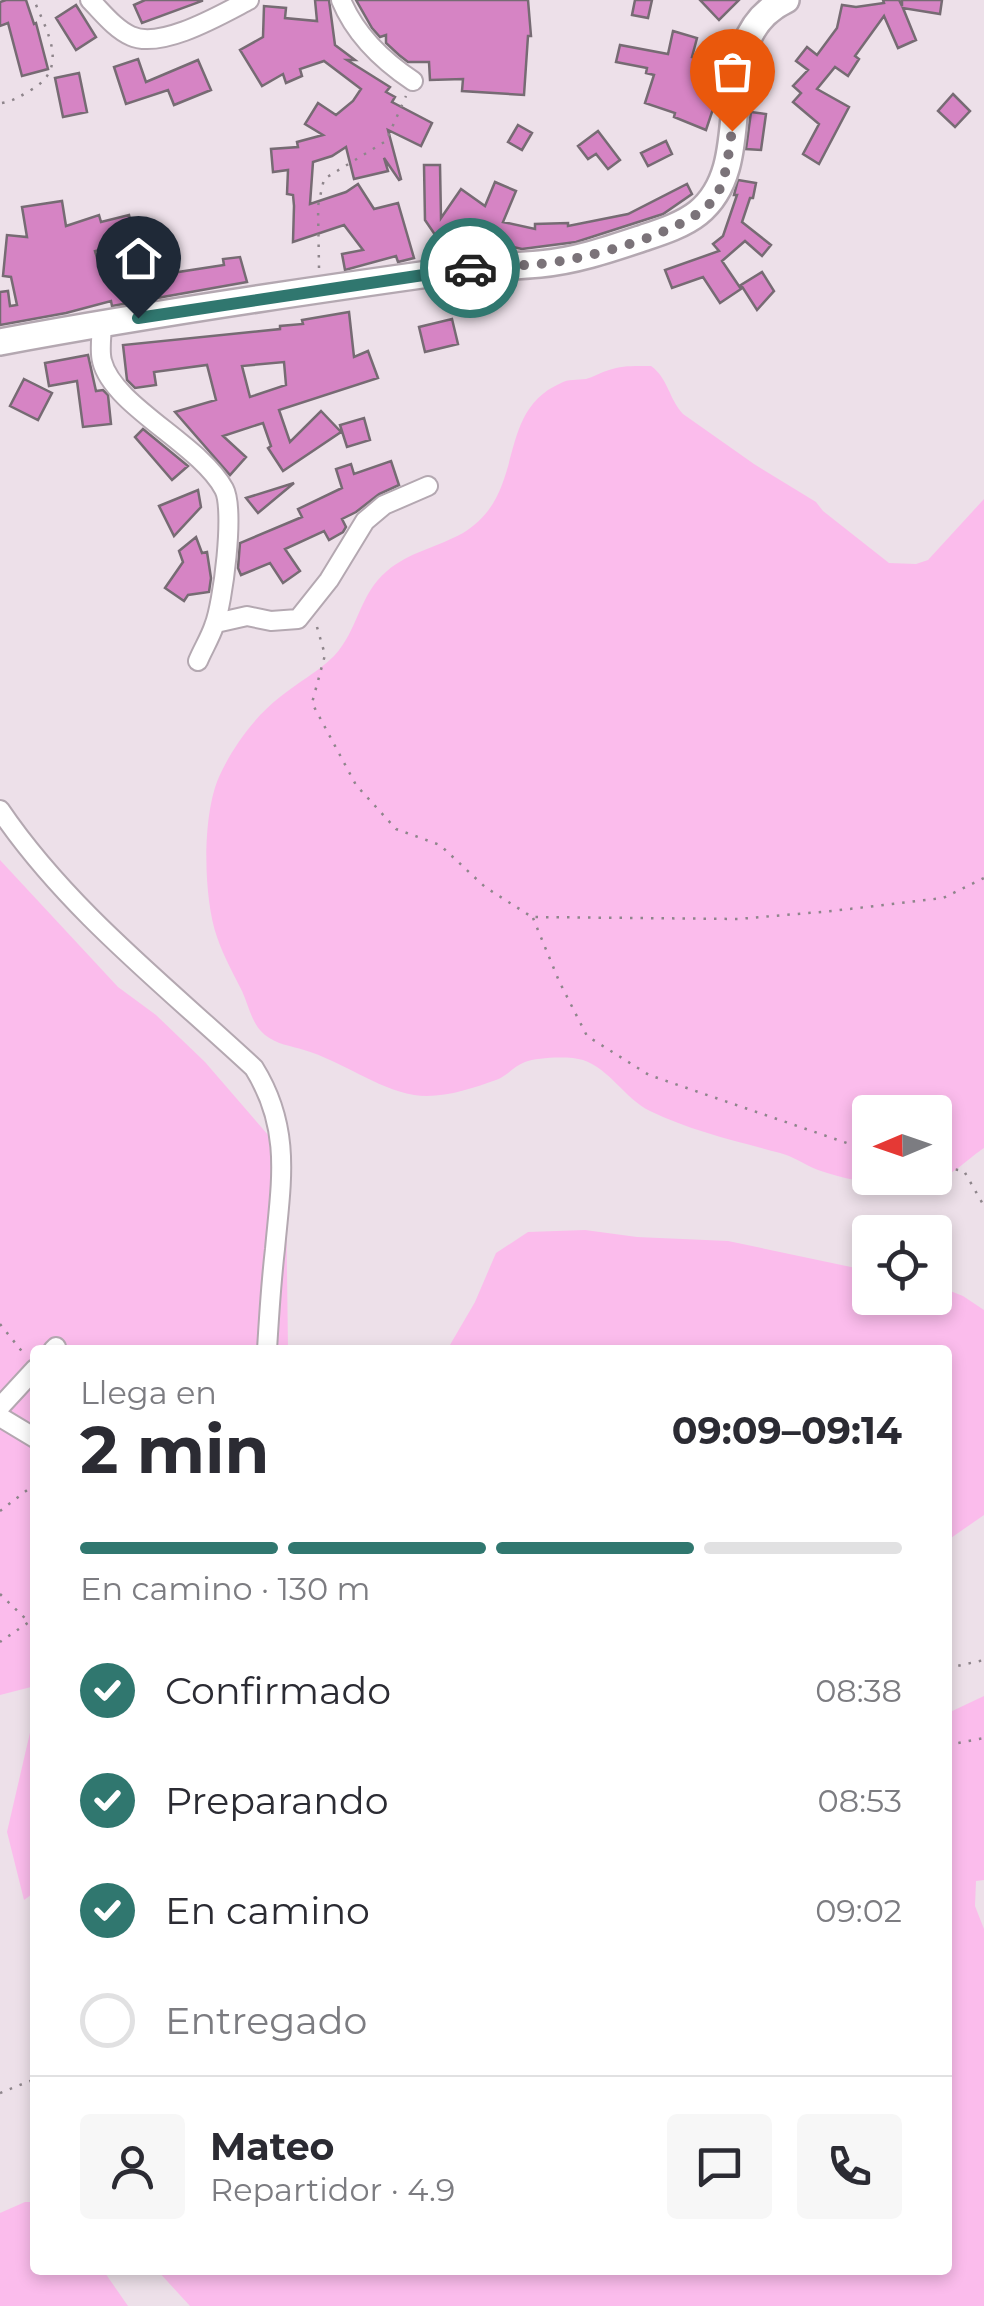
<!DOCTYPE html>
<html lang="es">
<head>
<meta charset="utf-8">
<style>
  :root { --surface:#fff; --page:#f7f7f7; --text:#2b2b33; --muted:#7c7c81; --line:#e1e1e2; --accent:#30776f }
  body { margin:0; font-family:Montserrat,sans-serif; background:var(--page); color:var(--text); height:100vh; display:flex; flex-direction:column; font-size:38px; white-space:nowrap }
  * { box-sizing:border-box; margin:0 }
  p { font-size:32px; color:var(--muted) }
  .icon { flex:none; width:55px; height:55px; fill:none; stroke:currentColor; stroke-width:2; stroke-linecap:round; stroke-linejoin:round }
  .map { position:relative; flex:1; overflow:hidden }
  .drawer { position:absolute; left:30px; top:1345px; width:922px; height:930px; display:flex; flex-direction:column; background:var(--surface); border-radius:10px; box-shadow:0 5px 15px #0003 }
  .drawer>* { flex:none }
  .needle { width:65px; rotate:268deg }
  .buttons { position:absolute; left:852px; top:1095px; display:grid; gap:20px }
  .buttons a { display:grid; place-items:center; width:100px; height:100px; border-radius:10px; background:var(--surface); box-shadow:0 5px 15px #0003; font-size:50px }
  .pin { position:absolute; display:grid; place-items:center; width:85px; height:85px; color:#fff; margin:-102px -42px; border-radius:50% 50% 50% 0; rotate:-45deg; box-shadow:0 0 10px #0007 }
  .pin .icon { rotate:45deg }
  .courier { position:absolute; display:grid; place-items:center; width:100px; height:100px; margin:-50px; border:8px solid #30776f; border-radius:50%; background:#fff; color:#222; box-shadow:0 2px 12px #0007 }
  .headline em { font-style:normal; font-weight:700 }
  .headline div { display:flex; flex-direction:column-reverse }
  .headline { display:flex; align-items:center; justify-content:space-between; height:170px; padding:0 50px }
  h1 { font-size:65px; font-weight:700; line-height:75px }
  .bar { display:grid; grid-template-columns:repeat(4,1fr); gap:15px 10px; align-content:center; height:120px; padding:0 50px }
  .bar i { height:12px; border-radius:8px; background:var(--line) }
  .bar .current { background:var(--accent) }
  .bar p { grid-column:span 4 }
  .line { display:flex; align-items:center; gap:25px; padding:0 50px; border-top:2px solid var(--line) }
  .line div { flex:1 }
  .round { display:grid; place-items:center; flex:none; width:105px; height:105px; border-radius:10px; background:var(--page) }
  ol { padding:0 50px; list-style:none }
  li { display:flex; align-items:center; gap:30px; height:110px }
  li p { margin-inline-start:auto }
  li .icon { padding:10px; border-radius:50%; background:var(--accent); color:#fff; stroke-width:4 }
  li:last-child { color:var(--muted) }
  li i { width:55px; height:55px; border:5px solid var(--line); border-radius:50% }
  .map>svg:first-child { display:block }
  .green { fill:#fbbcec; fill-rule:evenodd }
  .building { fill:#d684c4; stroke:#766b73; stroke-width:2.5; fill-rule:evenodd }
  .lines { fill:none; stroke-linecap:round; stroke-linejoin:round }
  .street-casing { stroke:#b4a8b1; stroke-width:22 }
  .secondary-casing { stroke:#b4a8b1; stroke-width:30 }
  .path { stroke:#8e858b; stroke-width:2.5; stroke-dasharray:2.5 8; stroke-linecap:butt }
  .street { stroke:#fff; stroke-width:18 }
  .secondary { stroke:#fff; stroke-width:25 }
  .done { stroke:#7b7379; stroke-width:10; stroke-dasharray:0 18 }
  .route { stroke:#30776f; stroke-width:12 }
</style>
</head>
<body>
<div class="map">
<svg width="984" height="2306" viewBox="0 0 984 2306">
  <rect width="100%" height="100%" fill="#ede0e9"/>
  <!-- green -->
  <path class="green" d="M651 366C668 378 669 399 683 414L754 464 816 502 823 511 889 563 916 564 928 560 984 499V1148C970 1157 950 1178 935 1180 897 1188 854 1183 818 1170 805 1165 793 1156 780 1153 736 1141 691 1131 650 1111 624 1098 611 1070 583 1060 570 1056 538 1057 525 1062 514 1066 507 1076 496 1080 471 1089 441 1099 414 1095 375 1088 342 1061 304 1050 291 1046 276 1044 265 1035 251 1023 249 1006 242 991 233 973 223 955 217 937 203 897 202 815 219 777 232 748 254 717 280 697 297 683 318 672 334 656 358 631 359 594 387 571 409 552 438 547 463 533 529 493 493 413 561 383 568 379 577 380 586 379 594 377 601 372 609 370 622 365 637 366 651 366ZM935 1112V1178H870V1112Z
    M0 860 118 987 156 1015 205 1062 269 1136 279 1156 286 1190 288 1350H35V1686L0 1695Z
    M585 1230 637 1237 728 1241 870 1271V1298H935V1285L963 1296 984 1310V1515L948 1540V1350H447L475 1302 496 1253 528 1232Z
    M984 1696V1880L976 1881 975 1906 984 1929V2306H190L157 2270H948V1713Z
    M35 1711V1892L24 1900 7 1832Z
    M25 2202H35V2270H103L128 2306H0V2213Z"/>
  <!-- building -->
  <path class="building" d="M6 0H26L34 24 36 23 48 69 22 76 8 23 0 26V2Z
    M145 0H202V1L142 23 134 5Z
    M315 0H329L335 45 355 60H347L390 87 386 92 395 97 392 102 432 123 421 146 388 130 401 179 399 180 384 158 388 171 354 179 346 147 332 156 313 162 310 204 346 192 358 184 374 209 398 203 414 258 398 262 396 256 345 270 342 254 363 250 344 225 293 242 294 206 293 195 287 194 288 170 273 172 271 149 298 147 297 142 323 135 305 124 318 103 336 115 353 101 361 89 324 61 300 69 302 76 286 83 283 74 262 86 240 50 263 37 264 6 286 8 285 18 317 21Z
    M356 0H528L531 36H528L524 95 462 91 463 79 430 80 429 62H408L399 55 386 43V35L380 37 372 28Z
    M635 0H652L648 18 632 15Z
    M700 0H739L719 20Z
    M883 0H899L902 6V0H942L940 14 903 8 916 40 898 48 884 16 855 56 859 59 848 76 835 67 817 89 849 107 819 164 803 154 819 124 793 102 801 93 793 86 808 70 796 61 807 47 817 55 837 28 842 5 856 7 884 3Z
    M76 5 96 37 76 50 56 18Z
    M673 31 697 38 692 57 723 64 715 93 718 94 706 130 674 117 675 113 645 103 654 75 646 73 647 68 616 62 620 45 668 54Z
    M138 59 146 82 198 60 211 90 174 105 168 90 126 104 114 67Z
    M79 73 87 112 63 117 55 78Z
    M953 94 970 111 955 127 938 111Z
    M751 112 766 114 761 150 746 149Z
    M518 125 532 133 522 150 508 142Z
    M598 131 620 160 608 169 596 154 588 159 578 146Z
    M666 141 672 154 648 166 641 153Z
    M424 165H440L441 218 461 189 485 206 495 182 516 191 503 222 535 229V224L568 223V226L628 214 687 184 692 194 663 214 576 242 522 249 495 243 492 251 467 241 456 251 442 236V245L425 220Z
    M738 180 756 183 753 198H750L742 222 771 245 762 256 745 241 722 261 741 289 720 303 703 277 672 288 665 270 719 251 713 244 723 236 737 195H734Z
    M62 201 66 226 99 215 101 222 129 215 136 244 141 243 143 249 166 240 178 272 224 265 223 259 240 257 247 282 112 306 111 301 66 313 0 325V292L8 291 10 306 17 305 11 277 3 276 7 235 27 237 22 207ZM120 244 127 270 102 275 95 251Z
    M762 272 774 291 757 310 741 285Z
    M349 312 354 357 368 351 378 378 279 410 290 442 321 411 341 432 283 471 268 448 271 446 263 423 223 436 246 457 230 475 175 412 216 400 207 365 154 372 156 385 135 388 127 380 123 345 280 329V326L303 324 302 320ZM284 362 286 385 250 397 242 366Z
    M452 319 458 344 425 352 419 327Z
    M88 355 96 391 103 390 108 395 111 424 83 427 77 381 49 386 45 363Z
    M24 379 52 393 38 420 10 406Z
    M364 418 370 440 347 447 340 425Z
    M143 429 188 466 172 480 135 437Z
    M391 461 399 485 379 494 356 512 342 519 346 527 343 532 329 540 324 531 285 549 300 571 283 583 270 563 241 575 238 568 240 543 302 517 298 509 342 488 336 469 351 464 354 474Z
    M294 483 258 513 246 498Z
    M198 490 201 507 174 536 159 506Z
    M196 537 202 553 207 552 211 578 209 592 188 595 184 601 165 588 183 562 179 551Z"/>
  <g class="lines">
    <!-- street casing -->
    <g class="street-casing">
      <path id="street" d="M90 0C102 12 115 29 131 36 161 50 222 14 249 0
        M341 0C355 34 383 61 413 81
        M102 323C102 334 99 350 102 361 113 406 200 444 224 489 235 509 223 604 214 626 210 638 203 649 198 661
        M216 623 247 616 271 621 298 619 329 580 365 521 384 505 428 486
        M0 810C67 909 167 987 254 1068 292 1129 281 1182 275 1249 271 1283 269 1316 267 1350
        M53 1350 56 1347
        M0 1407 35 1369
        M0 1417 35 1438"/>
    </g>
    <!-- secondary casing -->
    <g class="secondary-casing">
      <path id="secondary" d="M0 342C149 314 299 292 450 271 480 266 510 267 540 264 575 261 610 249 643 238 661 232 683 225 698 213 763 161 703 39 786 0"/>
    </g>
    <!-- path -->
    <path class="path" d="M2 103C13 101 21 96 31 90 70 68 47 32 34 0
      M319 268 318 206 324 179 386 141 406 96
      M317 627 325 655 312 703 356 785 396 829 440 845 485 887 532 917 738 919 832 911 943 898 984 878
      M533 918 559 981 587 1036 649 1075 870 1151
      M935 1166 964 1171 984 1206
      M0 1324 24 1354
      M0 1511 35 1484
      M0 1594 29 1622 0 1642
      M948 1668 984 1660
      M948 1745 984 1738
      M0 2093 35 2079"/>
    <!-- street -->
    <use href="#street" class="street"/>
    <!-- secondary -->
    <use href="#secondary" class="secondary"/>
  </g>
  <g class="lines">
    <!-- done -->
    <path class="done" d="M470 268C493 266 517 266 540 264 583 260 688 233 714 199 727 181 728 153 732 131"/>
    <!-- route -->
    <path class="route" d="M138 318 470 268"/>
  </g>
</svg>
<div class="buttons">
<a><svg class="needle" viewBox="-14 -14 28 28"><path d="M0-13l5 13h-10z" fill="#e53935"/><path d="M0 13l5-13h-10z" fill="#7c7c81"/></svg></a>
<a><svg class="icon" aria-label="locate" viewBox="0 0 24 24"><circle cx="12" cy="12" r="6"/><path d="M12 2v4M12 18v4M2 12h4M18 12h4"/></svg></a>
</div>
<div class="pin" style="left:732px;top:131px;background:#ea580c"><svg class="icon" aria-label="bag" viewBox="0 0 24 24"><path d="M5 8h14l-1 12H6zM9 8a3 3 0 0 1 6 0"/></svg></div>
<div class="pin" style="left:138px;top:318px;background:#1f2937"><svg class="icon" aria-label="home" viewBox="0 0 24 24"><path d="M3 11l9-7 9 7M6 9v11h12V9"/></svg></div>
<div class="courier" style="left:470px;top:268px"><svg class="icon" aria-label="car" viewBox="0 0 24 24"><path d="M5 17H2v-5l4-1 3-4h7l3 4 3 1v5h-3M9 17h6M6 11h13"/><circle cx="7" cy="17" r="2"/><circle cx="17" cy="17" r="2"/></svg></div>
<section class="drawer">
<div class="headline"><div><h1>2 min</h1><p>Llega en</p></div><em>09:09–09:14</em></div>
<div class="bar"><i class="current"></i><i class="current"></i><i class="current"></i><i></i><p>En camino · 130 m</p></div>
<ol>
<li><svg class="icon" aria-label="check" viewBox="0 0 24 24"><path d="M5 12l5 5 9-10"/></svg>Confirmado<p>08:38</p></li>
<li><svg class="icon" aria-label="check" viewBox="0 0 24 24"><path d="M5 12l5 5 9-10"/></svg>Preparando<p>08:53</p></li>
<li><svg class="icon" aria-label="check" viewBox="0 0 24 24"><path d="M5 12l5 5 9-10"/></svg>En camino<p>09:02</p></li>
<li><i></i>Entregado</li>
</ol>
<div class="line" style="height:180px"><a class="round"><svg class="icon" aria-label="person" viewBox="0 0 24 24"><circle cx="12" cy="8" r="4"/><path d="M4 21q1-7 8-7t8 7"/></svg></a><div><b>Mateo</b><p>Repartidor · 4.9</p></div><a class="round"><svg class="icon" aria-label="chat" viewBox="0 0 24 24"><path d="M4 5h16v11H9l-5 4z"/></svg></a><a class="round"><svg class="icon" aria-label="phone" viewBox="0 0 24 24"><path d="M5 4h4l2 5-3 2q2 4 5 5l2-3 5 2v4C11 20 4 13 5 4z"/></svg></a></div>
</section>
</div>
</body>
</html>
